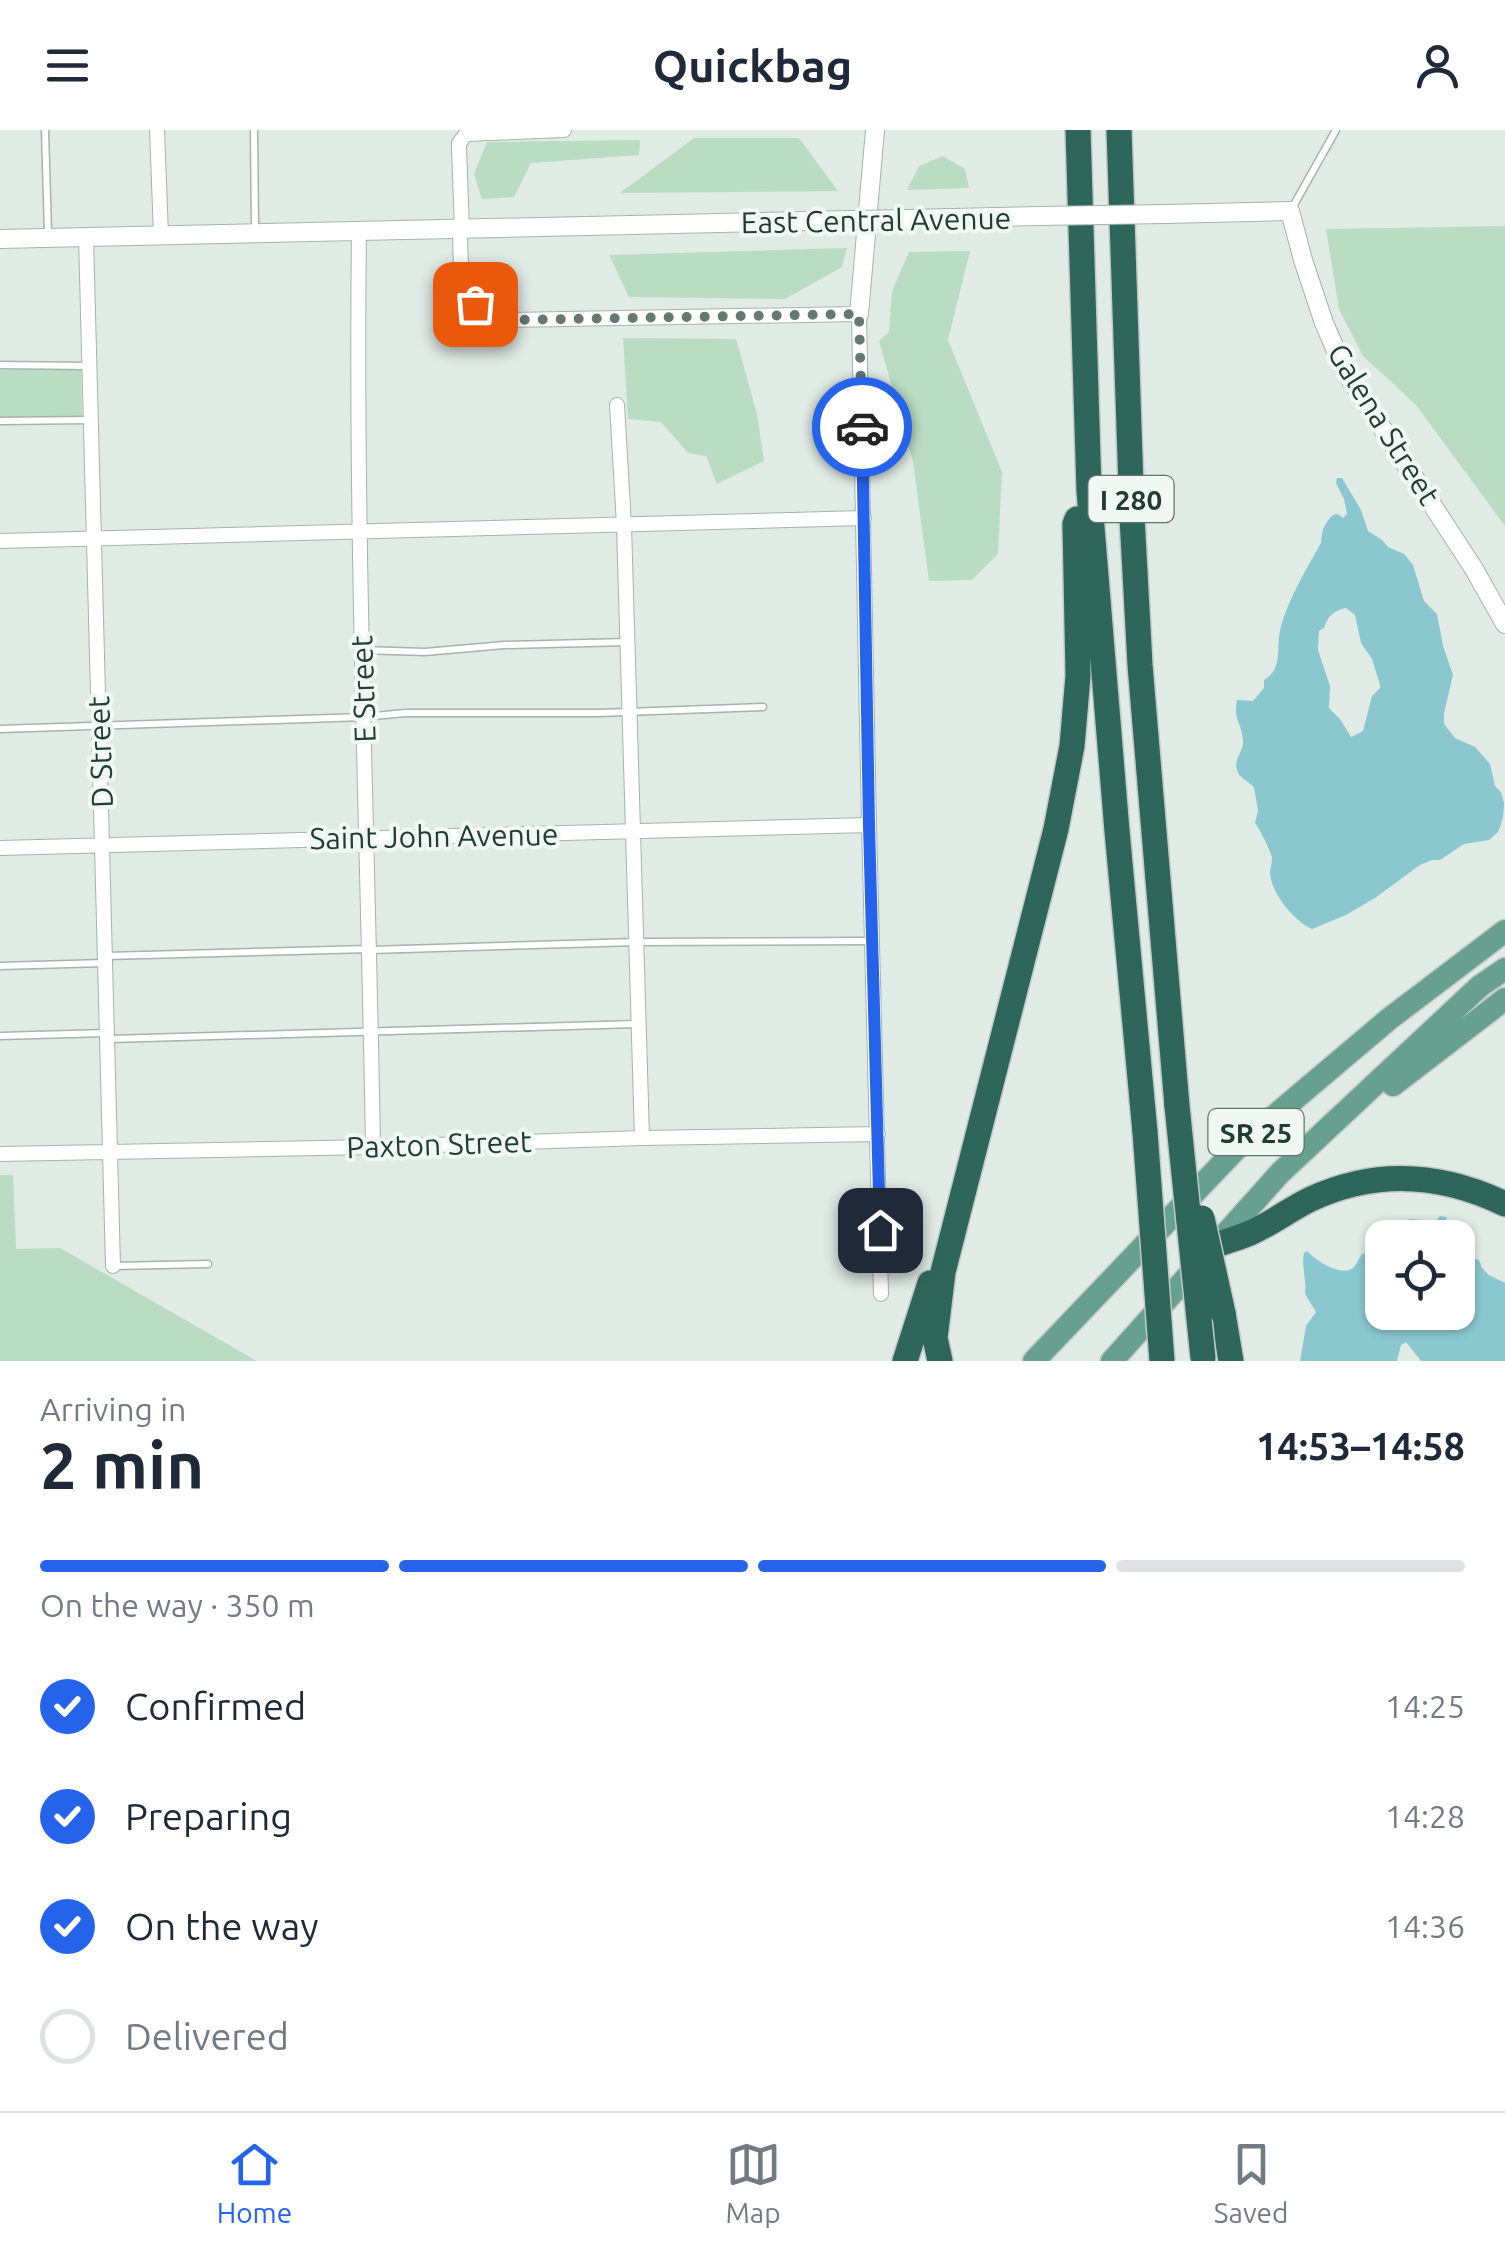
<!DOCTYPE html>
<html lang="en">
<head>
<meta charset="utf-8">
<style>
  :root { --surface:#fff; --page:#f6f6f7; --text:#1f2937; --muted:#747a83; --line:#e0e1e3; --accent:#2563eb }
  body { margin:0; font-family:Ubuntu,sans-serif; background:var(--page); color:var(--text); height:100vh; display:flex; flex-direction:column; font-size:38px; white-space:nowrap }
  * { box-sizing:border-box; margin:0 }
  p { font-size:32px; color:var(--muted) }
  .icon { flex:none; width:55px; height:55px; fill:none; stroke:currentColor; stroke-width:2; stroke-linecap:round; stroke-linejoin:round }
  .map { position:relative; height:1231px; overflow:hidden }
  .details { display:flex; flex-direction:column; background:var(--surface); flex:1 }
  .details>* { flex:none }
  .fabs { position:absolute; left:1365px; top:1090px; display:grid; gap:20px }
  .fabs a { display:grid; place-items:center; width:110px; height:110px; border-radius:20px; background:var(--surface); box-shadow:0 2px 8px #0004; font-size:50px }
  .pin { position:absolute; display:grid; place-items:center; width:85px; height:85px; color:#fff; margin:-42px; border-radius:20px; box-shadow:0 5px 15px #0006 }
  .courier { position:absolute; display:grid; place-items:center; width:100px; height:100px; margin:-50px; border:8px solid #2563eb; border-radius:50%; background:#fff; color:#222; box-shadow:0 2px 12px #0007 }
  .summary em { font-style:normal; font-weight:700 }
  .summary div { display:flex; flex-direction:column-reverse }
  .summary { display:flex; align-items:center; justify-content:space-between; height:170px; padding:0 40px }
  h1 { font-size:65px; font-weight:700; line-height:75px }
  .bar { display:grid; grid-template-columns:repeat(4,1fr); gap:15px 10px; align-content:center; height:120px; padding:0 40px }
  .bar i { height:12px; border-radius:8px; background:var(--line) }
  .bar .on { background:var(--accent) }
  .bar p { grid-column:span 4 }
  ol { padding:0 40px; list-style:none }
  li { display:flex; align-items:center; gap:30px; height:110px }
  li p { margin-inline-start:auto }
  li .icon { padding:10px; border-radius:50%; background:var(--accent); color:#fff; stroke-width:4 }
  li:last-child { color:var(--muted) }
  li i { width:55px; height:55px; border:5px solid var(--line); border-radius:50% }
  header { display:flex; justify-content:space-between; align-items:center; height:130px; padding:0 40px; background:var(--surface); font-size:45px; font-weight:700 }
  .menu { display:flex; justify-content:space-around; align-items:center; height:140px; border-top:2px solid var(--line); background:var(--surface); font-size:28px; color:var(--muted) }
  .menu a { display:grid; justify-items:center; gap:5px }
  .menu .on { color:var(--accent) }
  .map>svg:first-child { display:block }
  .green { fill:#badcc2 }
  .water { fill:#8ac7cf; fill-rule:evenodd }
  .lines { fill:none; stroke-linecap:round; stroke-linejoin:round }
  .service-casing { stroke:#a4b3ad; stroke-width:9 }
  .minor-casing { stroke:#a4b3ad; stroke-width:16 }
  .tertiary-casing { stroke:#a4b3ad; stroke-width:20 }
  .primary-casing { stroke:#c1c8c6; stroke-width:25 }
  .motorway-casing { stroke:#c1c8c6; stroke-width:28 }
  .service { stroke:#fff; stroke-width:6 }
  .minor { stroke:#fff; stroke-width:14 }
  .tertiary { stroke:#fff; stroke-width:18 }
  .primary { stroke:#67a08f; stroke-width:22 }
  .motorway { stroke:#2e675a; stroke-width:25 }
  .tertiary-bridge-casing { stroke:#a4b3ad; stroke-width:20; stroke-linecap:butt }
  .motorway-bridge-casing { stroke:#c1c8c6; stroke-width:28; stroke-linecap:butt }
  .tertiary-bridge { stroke:#fff; stroke-width:18 }
  .motorway-bridge { stroke:#2e675a; stroke-width:25 }
  .done { stroke:#657972; stroke-width:10; stroke-dasharray:0 18 }
  .route { stroke:#2563eb; stroke-width:12 }
  .labels { text-anchor:middle; dominant-baseline:central; stroke-width:8; stroke-linejoin:round; paint-order:stroke }
  .shield { fill:#f1f8f4; stroke:#60746e; stroke-width:2.5 }
  .shield-label { font-size:28px; font-weight:bold; fill:#223c34 }
  .street-label { font-size:30px; fill:#223c34; stroke:#f1f8f4 }
</style>
</head>
<body>
<header><svg class="icon" aria-label="menu" viewBox="0 0 24 24"><path d="M4 6h16M4 12h16M4 18h16"/></svg>Quickbag<svg class="icon" aria-label="person" viewBox="0 0 24 24"><circle cx="12" cy="8" r="4"/><path d="M4 21q1-7 8-7t8 7"/></svg></header>
<div class="map">
<svg width="1505" height="1231" viewBox="0 0 1505 1231">
  <rect width="100%" height="100%" fill="#e1ebe6"/>
  <!-- green -->
  <path class="green" d="M694 8H799L838 61 620 63Z
    M640 10 639 25 531 33 514 67 482 69 474 44 487 12Z
    M943 26 965 39 969 58 907 60 919 36Z
    M1505 96V396L1416 275 1363 226 1339 179 1326 99Z
    M847 118 842 137 785 169 629 167 609 125Z
    M970 121 948 210 1002 342 998 424 972 450 929 451 913 332 879 211 889 202 892 161 909 122Z
    M623 208 736 209 757 284 764 331 717 354 706 326 688 323 661 292 628 289Z
    M81 239 82 286 0 287V240Z
    M0 1045H13L16 1119 60 1118 257 1231H0Z"/>
  <!-- water -->
  <path class="water" d="M1337 348H1342L1361 380 1368 401 1382 410 1388 417 1404 424 1413 435 1424 471 1437 484 1443 516 1453 545 1444 583V594L1455 608 1475 617 1490 634 1495 656 1501 662 1504 673 1503 688 1498 702 1489 710 1464 714 1440 730H1432L1420 735 1375 768 1346 785 1312 799C1294 791 1272 764 1270 744 1270 739 1272 734 1272 728 1271 721 1259 698 1255 693L1258 681 1254 657C1248 651 1239 648 1237 640 1233 629 1244 622 1243 610 1242 593 1233 591 1237 570L1253 571 1264 558V550C1283 539 1276 520 1280 501 1286 473 1307 438 1321 413 1322 400 1323 395 1333 385L1338 384 1343 388 1347 384 1344 369 1336 353ZM1346 478 1355 485 1361 513 1372 529 1380 555V558L1372 566 1363 601 1351 607 1340 589 1329 578 1330 556 1318 520 1319 501 1324 498C1327 487 1334 480 1346 478Z
    M1440 1086 1447 1087 1443 1098 1446 1107 1382 1108V1182H1458V1111C1466 1114 1472 1118 1473 1128L1479 1130 1482 1138 1489 1145 1505 1153V1231H1421L1406 1212 1401 1215 1397 1231H1300L1306 1196 1316 1182 1305 1164C1307 1150 1301 1137 1304 1123L1307 1121C1316 1130 1339 1147 1353 1138 1355 1137 1360 1126 1362 1124L1369 1123 1378 1099 1410 1089 1436 1091Z"/>
  <g class="lines">
    <!-- service casing -->
    <g class="service-casing">
      <path id="service" d="M45 0 48 104
        M254 0 255 99
        M1291 80 1336 0
        M0 235 88 236
        M0 291 90 290
        M362 520 425 522 504 515 627 512
        M0 599 364 587 405 583H599L763 577
        M370 820 636 812 871 811
        M106 826 369 819
        M0 836 104 833
        M0 906 106 903
        M110 909 637 894
        M114 1136 208 1134"/>
    </g>
    <!-- minor casing -->
    <g class="minor-casing">
      <path id="minor" d="M157 0 161 105
        M460 99C461 138 457 176 502 190L859 184 869 695 881 1164
        M462 99 459 18V13L466 4 564 0
        M359 102C355 407 368 712 373 1017
        M86 107 113 1136
        M617 275 624 395 642 1008
        M0 411 864 388
        M0 718 869 695
        M0 1024 373 1017 642 1008 878 1004"/>
    </g>
    <!-- tertiary casing -->
    <g class="tertiary-casing">
      <path id="tertiary" d="M1166 84 1290 81 1303 130 1324 193 1345 241 1474 439 1505 494
        M909 89 1040 86
        M0 109 852 90
        M859 184 875 0"/>
    </g>
    <!-- primary casing -->
    <g class="primary-casing">
      <path id="primary" d="M1393 955 1505 869
        M1034 1231 1239 1016 1389 889 1505 801
        M1112 1231 1280 1043 1480 856 1505 839"/>
    </g>
    <!-- motorway casing -->
    <g class="motorway-casing">
      <path id="motorway" d="M1078 0 1089 361 1117 701 1145 1002
        M1119 0 1132 387 1140 535 1177 976
        M1214 1116C1226 1111 1239 1108 1250 1103 1271 1094 1290 1079 1311 1069 1376 1039 1441 1043 1505 1074
        M1223 1183 1231 1231
        M905 1231 930 1153
        M940 1231 935 1208 943 1142 1056 699 1072 616 1078 546 1075 394 1077 389"/>
    </g>
    <!-- service -->
    <use href="#service" class="service"/>
    <!-- minor -->
    <use href="#minor" class="minor"/>
    <!-- tertiary -->
    <use href="#tertiary" class="tertiary"/>
    <!-- primary -->
    <use href="#primary" class="primary"/>
    <!-- motorway -->
    <use href="#motorway" class="motorway"/>
    <!-- tertiary-bridge casing -->
    <g class="tertiary-bridge-casing">
      <path id="tertiary-bridge" d="M1040 86 1166 84
        M852 90 909 89"/>
    </g>
    <!-- motorway-bridge casing -->
    <g class="motorway-bridge-casing">
      <path id="motorway-bridge" d="M1177 976 1203 1228
        M1145 1002 1162 1231
        M1202 1088 1223 1183"/>
    </g>
    <!-- tertiary-bridge -->
    <use href="#tertiary-bridge" class="tertiary-bridge"/>
    <!-- motorway-bridge -->
    <use href="#motorway-bridge" class="motorway-bridge"/>
  </g>
  <g class="lines">
    <!-- done -->
    <path class="done" d="M475 174 494 187 510 190 859 184 862 297"/>
    <!-- route -->
    <path class="route" d="M862 297 869 695 880 1100"/>
  </g>
  <g class="labels">
    <!-- shield labels -->
    <g class="shield">
      <rect x="1088.5" y="346" width="85" height="46" rx="8"/>
      <rect x="1208.5" y="979" width="95" height="46" rx="8"/>
    </g>
    <g class="shield-label">
      <text x="1131" y="369">I 280</text>
      <text x="1256" y="1002">SR 25</text>
    </g>
    <!-- street labels -->
    <g class="street-label">
      <text transform="translate(876 90) rotate(-1)">East Central Avenue</text>
      <text transform="translate(1384 294) rotate(58)">Galena Street</text>
      <text transform="translate(363 559) rotate(-92)">E Street</text>
      <text transform="translate(100 622) rotate(-92)">D Street</text>
      <text transform="translate(434 706) rotate(-1)">Saint John Avenue</text>
      <text transform="translate(439 1014) rotate(-2)">Paxton Street</text>
    </g>
  </g>
</svg>
<div class="fabs">
<a><svg class="icon" aria-label="locate" viewBox="0 0 24 24"><circle cx="12" cy="12" r="6"/><path d="M12 2v4M12 18v4M2 12h4M18 12h4"/></svg></a>
</div>
<div class="pin" style="left:475px;top:174px;background:#ea580c"><svg class="icon" aria-label="bag" viewBox="0 0 24 24"><path d="M5 8h14l-1 12H6zM9 8a3 3 0 0 1 6 0"/></svg></div>
<div class="pin" style="left:880px;top:1100px;background:#1f2937"><svg class="icon" aria-label="home" viewBox="0 0 24 24"><path d="M3 11l9-7 9 7M6 9v11h12V9"/></svg></div>
<div class="courier" style="left:862px;top:297px"><svg class="icon" aria-label="car" viewBox="0 0 24 24"><path d="M5 17H2v-5l4-1 3-4h7l3 4 3 1v5h-3M9 17h6M6 11h13"/><circle cx="7" cy="17" r="2"/><circle cx="17" cy="17" r="2"/></svg></div>
</div>
<section class="details">
<div class="summary"><div><h1>2 min</h1><p>Arriving in</p></div><em>14:53–14:58</em></div>
<div class="bar"><i class="on"></i><i class="on"></i><i class="on"></i><i></i><p>On the way · 350 m</p></div>
<ol>
<li><svg class="icon" aria-label="check" viewBox="0 0 24 24"><path d="M5 12l5 5 9-10"/></svg>Confirmed<p>14:25</p></li>
<li><svg class="icon" aria-label="check" viewBox="0 0 24 24"><path d="M5 12l5 5 9-10"/></svg>Preparing<p>14:28</p></li>
<li><svg class="icon" aria-label="check" viewBox="0 0 24 24"><path d="M5 12l5 5 9-10"/></svg>On the way<p>14:36</p></li>
<li><i></i>Delivered</li>
</ol>
</section>
<nav class="menu">
<a class="on"><svg class="icon" aria-label="home" viewBox="0 0 24 24"><path d="M3 11l9-7 9 7M6 9v11h12V9"/></svg>Home</a>
<a><svg class="icon" aria-label="map" viewBox="0 0 24 24"><path d="M3 6l6-2 6 2 6-2v14l-6 2-6-2-6 2zM9 4v14M15 6v14"/></svg>Map</a>
<a><svg class="icon" aria-label="saved" viewBox="0 0 24 24"><path d="M7 4h10v16l-5-4-5 4z"/></svg>Saved</a>
</nav>
</body>
</html>
